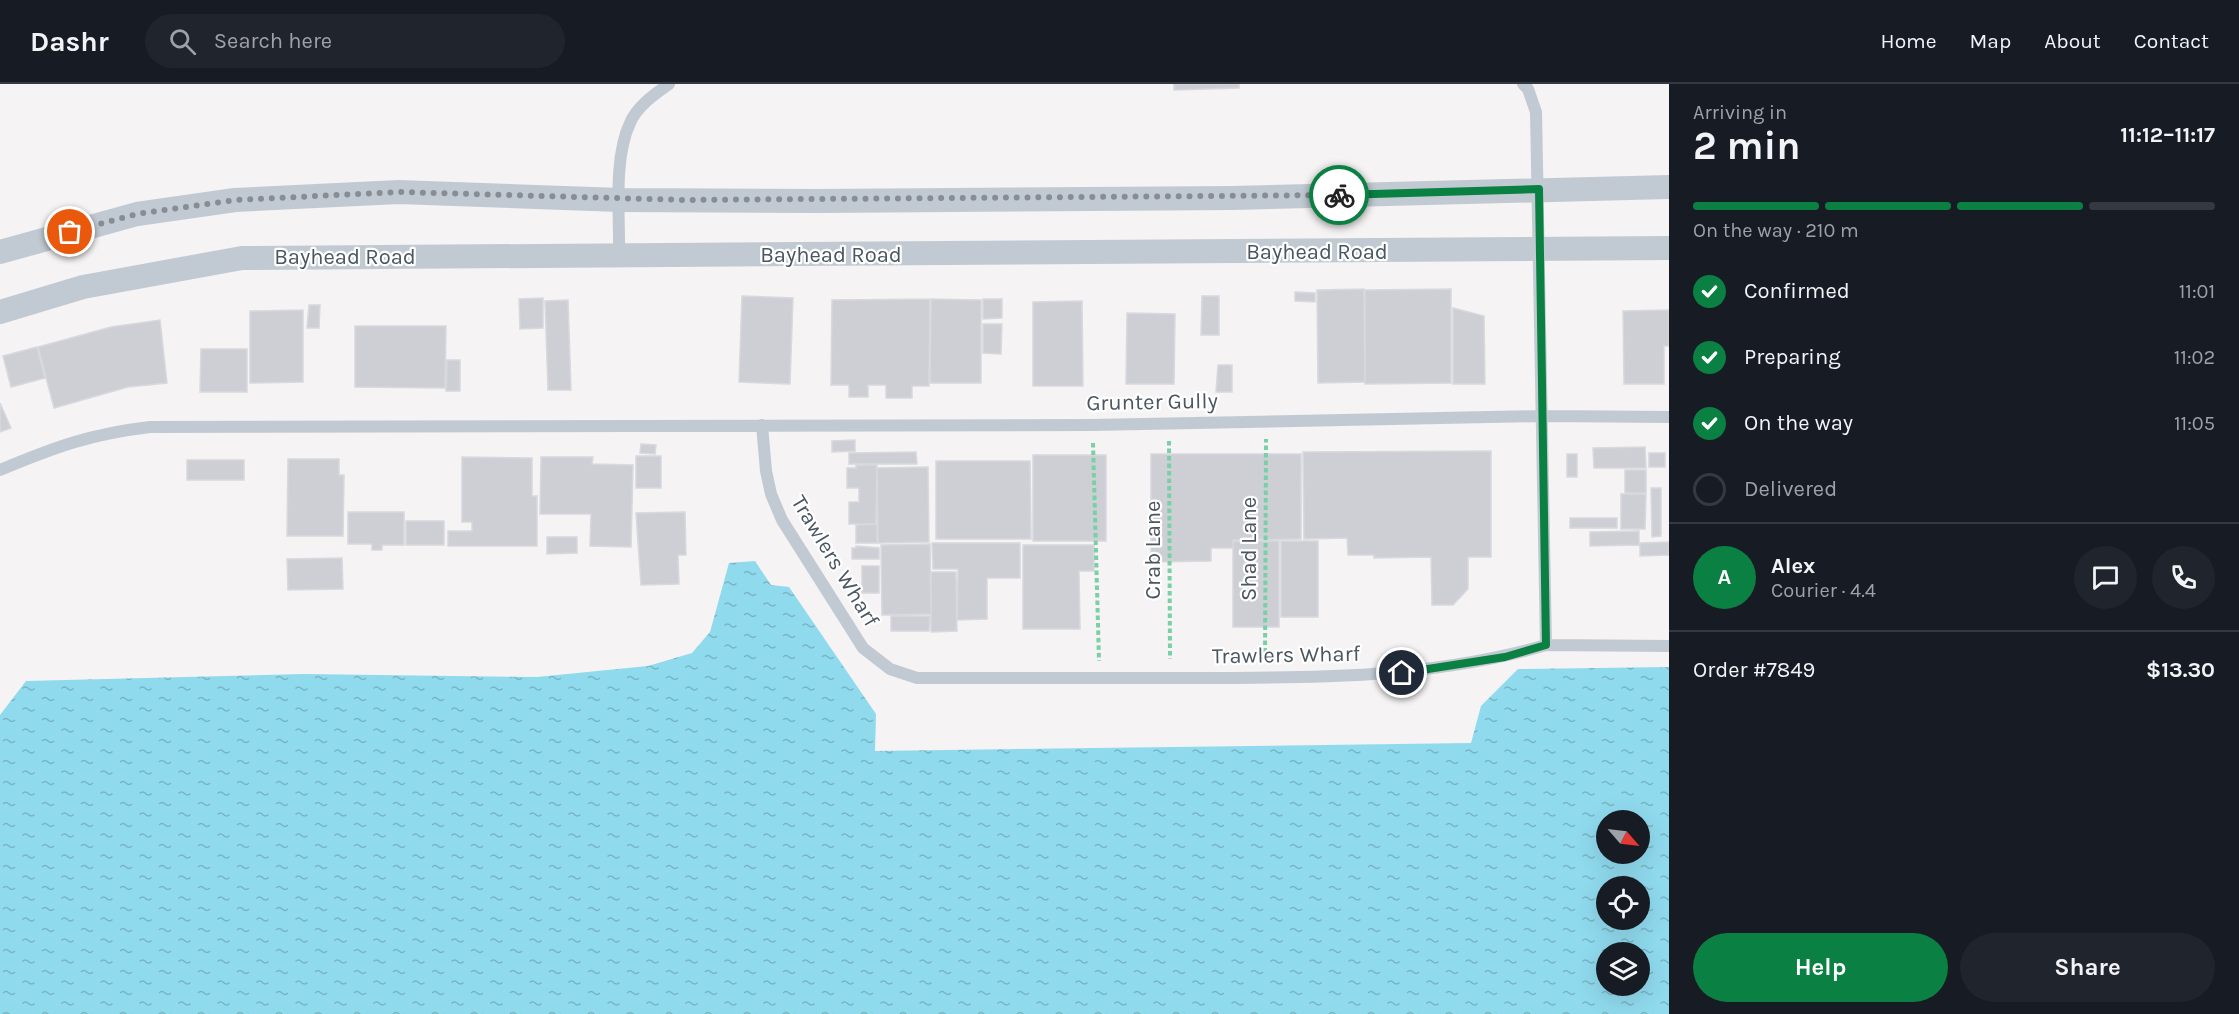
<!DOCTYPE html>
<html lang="en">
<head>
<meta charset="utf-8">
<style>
  :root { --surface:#171b24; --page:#20242c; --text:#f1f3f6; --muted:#9ea1a6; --line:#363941; --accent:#0b8043 }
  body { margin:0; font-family:Karla,sans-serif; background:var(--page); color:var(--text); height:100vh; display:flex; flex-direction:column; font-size:22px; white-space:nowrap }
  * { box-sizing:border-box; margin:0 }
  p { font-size:20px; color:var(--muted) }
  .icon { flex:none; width:33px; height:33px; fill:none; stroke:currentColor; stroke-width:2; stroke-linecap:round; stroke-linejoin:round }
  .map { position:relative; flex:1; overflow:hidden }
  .drawer { display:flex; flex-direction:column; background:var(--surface); width:570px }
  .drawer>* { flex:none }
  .needle { width:39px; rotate:118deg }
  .fabs { position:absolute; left:1596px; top:726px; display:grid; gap:12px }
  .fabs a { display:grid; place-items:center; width:54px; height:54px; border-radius:50%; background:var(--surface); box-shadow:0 6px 24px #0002; font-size:30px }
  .pin { position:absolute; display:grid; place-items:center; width:51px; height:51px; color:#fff; margin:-26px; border:3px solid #fff; border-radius:50%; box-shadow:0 2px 6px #0007 }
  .courier { position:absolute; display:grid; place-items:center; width:60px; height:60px; margin:-30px; border:4px solid #0b8043; border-radius:50%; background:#fff; color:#222; box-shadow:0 2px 8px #0007 }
  .overview em { font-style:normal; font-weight:700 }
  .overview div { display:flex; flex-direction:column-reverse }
  .overview { display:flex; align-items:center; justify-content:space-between; height:102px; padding:0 24px }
  h1 { font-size:39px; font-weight:700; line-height:45px }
  .bar { display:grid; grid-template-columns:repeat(4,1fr); gap:9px 6px; align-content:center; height:72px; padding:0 24px }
  .bar i { height:8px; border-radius:4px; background:var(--line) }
  .bar .on { background:var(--accent) }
  .bar p { grid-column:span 4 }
  .line { display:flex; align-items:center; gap:15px; padding:0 24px; border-top:2px solid var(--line) }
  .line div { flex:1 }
  .round { display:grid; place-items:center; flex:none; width:63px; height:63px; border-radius:32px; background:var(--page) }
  ol { padding:0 24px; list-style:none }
  li { display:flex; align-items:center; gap:18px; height:66px }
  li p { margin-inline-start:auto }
  li .icon { padding:6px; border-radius:50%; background:var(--accent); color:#fff; stroke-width:4 }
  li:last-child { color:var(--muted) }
  li i { width:33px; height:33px; border:3px solid var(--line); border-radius:50% }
  .action { display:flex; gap:12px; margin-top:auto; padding:12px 24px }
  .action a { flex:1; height:69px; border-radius:36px; background:var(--accent); color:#fff; font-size:24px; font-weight:700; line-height:69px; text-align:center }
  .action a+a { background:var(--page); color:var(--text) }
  header { display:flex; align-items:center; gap:36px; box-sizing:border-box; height:84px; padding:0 30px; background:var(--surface); border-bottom:2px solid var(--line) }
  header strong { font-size:28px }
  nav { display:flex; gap:33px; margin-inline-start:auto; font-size:21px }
  .search { width:420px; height:54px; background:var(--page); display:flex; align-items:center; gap:15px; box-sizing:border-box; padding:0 21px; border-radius:33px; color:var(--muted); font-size:22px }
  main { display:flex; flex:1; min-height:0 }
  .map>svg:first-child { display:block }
  .water { fill:url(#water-ripples); fill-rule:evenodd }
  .building { fill:#cdcfd5; stroke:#d7d9de; stroke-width:1.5 }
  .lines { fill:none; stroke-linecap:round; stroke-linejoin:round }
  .path { stroke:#7ad0a6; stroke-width:4; stroke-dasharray:4.5 3; stroke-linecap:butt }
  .lane { stroke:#c1cad2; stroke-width:12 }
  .street { stroke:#c1cad2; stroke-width:24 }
  .done { stroke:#868d94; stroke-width:6; stroke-dasharray:0 10.8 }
  .route { stroke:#0b8043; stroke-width:8 }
  .labels { text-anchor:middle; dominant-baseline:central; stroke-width:4.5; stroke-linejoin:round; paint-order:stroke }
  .street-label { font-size:22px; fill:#4a5661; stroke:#fff }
</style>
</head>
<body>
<header>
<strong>Dashr</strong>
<div class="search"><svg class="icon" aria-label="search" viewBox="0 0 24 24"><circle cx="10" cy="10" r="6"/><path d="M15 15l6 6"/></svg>Search here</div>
<nav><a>Home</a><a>Map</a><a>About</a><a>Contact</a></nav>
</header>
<main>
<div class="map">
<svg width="1669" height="930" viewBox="0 0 1669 930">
  <defs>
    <pattern id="water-ripples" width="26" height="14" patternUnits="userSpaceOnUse" patternTransform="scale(1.5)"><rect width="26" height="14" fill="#90daee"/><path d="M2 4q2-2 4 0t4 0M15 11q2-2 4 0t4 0" fill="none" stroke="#78b4c4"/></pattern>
  </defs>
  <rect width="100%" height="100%" fill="#f5f3f3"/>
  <!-- water -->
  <path class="water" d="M755 477 771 501 789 503 876 630 875 667 1471 659 1481 622 1518 585 1669 583V930H0V631L26 597 303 590 537 593 648 582 692 569 710 548 729 479ZM1606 736H1640V770H1606ZM1606 802H1640V836H1606ZM1606 868H1640V902H1606Z"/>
  <!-- building -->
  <path class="building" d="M1174 0H1239V4L1174 6Z
    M1364 205 1365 298 1318 299 1317 206Z
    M1451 205V299L1365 300V206Z
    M1295 208 1315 209V218L1295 217Z
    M742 212 793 214 790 300 739 298Z
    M1202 212H1219V251H1201Z
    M543 214V244L520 245 519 215Z
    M930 215 929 302H912V314H886V301H868V313H849V301H831L832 216Z
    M931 215 981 216V299H930Z
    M983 215H1002V234L983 235Z
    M568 216 571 306H548L545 217Z
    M1082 217 1083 302H1033V218Z
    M309 221H320L319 244H307Z
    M1453 224 1484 232 1485 300H1453Z
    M303 226V298L250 299V227Z
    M1669 226V262H1664V300H1624L1623 227Z
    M1127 229 1175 230 1174 300H1126Z
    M160 236 167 299 128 303 54 324 38 263 111 243Z
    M983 240H1002L1001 270 983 269Z
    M355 242H446L445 304 355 303Z
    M37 263 45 294 11 303 3 272Z
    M201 265H247V308H200Z
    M447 276H460V307H446Z
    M1218 281H1232V308H1216Z
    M0 319 11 344 0 348Z
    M855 356V367L832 368V357Z
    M641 360 656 361 655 370 640 369Z
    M1645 363 1646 384H1594L1593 364Z
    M1491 367V473H1468V505L1453 521H1432L1431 473 1374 474V471H1348L1347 454 1304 455 1303 368Z
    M916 368 917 380H849V369Z
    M1649 369H1665V383H1649Z
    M1151 370H1301V455L1233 456V464H1211V477L1151 478Z
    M1567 370H1577V393H1567Z
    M1033 371H1106V457H1033Z
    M636 372H661V404H636Z
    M462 373 532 374V412H537V462H448V447H472V438H462Z
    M541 373H593L592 380 633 381 631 463 590 462 591 430H540Z
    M288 375H339V391H344L343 452H287Z
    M187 376H244V396H187Z
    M936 377H1030L1031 455H936Z
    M856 381H877L876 440H849V418H859V404H847V384H856Z
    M928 383 929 458 878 459 877 384Z
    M1625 386H1646V409H1625Z
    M1651 404H1661V452L1652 453Z
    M1621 410H1646L1645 445H1621Z
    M348 428H404V461H382V466H372V460H348Z
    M685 428 686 471H678L679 500 641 501 636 429Z
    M1570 434H1617V444H1570Z
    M406 437H444V461H406Z
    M877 440V459H856V441Z
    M1639 447V461L1590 462V448Z
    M547 453H577V469L547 470Z
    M1233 457H1279V543H1233Z
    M1281 457H1318V533H1281Z
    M1669 458V471L1640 472V459Z
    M932 459H1020V494H987V535L957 536 958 485H933Z
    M930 460 931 530 882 531 881 461Z
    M1023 461H1094V487H1079L1080 545H1023Z
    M856 462 879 464V475H852V464H856Z
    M342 474 343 505 288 506 287 475Z
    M862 482H879V509H862Z
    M931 488H956L957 547 931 548Z
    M891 532H930L929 547H891Z"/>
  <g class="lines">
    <!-- path -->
    <path class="path" d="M1169 357 1170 575
      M1093 359 1099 577
      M1265 576 1266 355"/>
    <!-- lane -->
    <path class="lane" d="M619 172C620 132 613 75 630 39 637 22 655 10 669 0
      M762 341 766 387 771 410 782 436 863 564 890 585 917 594C1006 594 1096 594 1185 594 1306 594 1429 595 1546 561L1536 28 1528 5 1523 0
      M0 386C55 363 90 350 150 343L1092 341 1544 332 1669 333
      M1546 561 1669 562"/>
    <!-- street -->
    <path class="street" d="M0 168 137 130 235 116 399 108 620 116 818 117 1232 114 1669 103
      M0 228 83 203 242 174 1669 164"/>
  </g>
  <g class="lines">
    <!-- done -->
    <path class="done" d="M70 148 137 130 235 116 399 108 686 116 1339 111"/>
    <!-- route -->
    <path class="route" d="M1339 111 1539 105 1546 561 1505 573 1402 589"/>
  </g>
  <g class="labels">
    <!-- street labels -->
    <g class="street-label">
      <text x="1317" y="168">Bayhead Road</text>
      <text x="831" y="171">Bayhead Road</text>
      <text x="345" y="173">Bayhead Road</text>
      <text transform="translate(1152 318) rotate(-1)">Grunter Gully</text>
      <text transform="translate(1249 465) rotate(-90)">Shad Lane</text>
      <text transform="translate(1153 466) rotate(-90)">Crab Lane</text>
      <text transform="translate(835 477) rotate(59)">Trawlers Wharf</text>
      <text transform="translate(1286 571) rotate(-1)">Trawlers Wharf</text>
    </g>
  </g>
</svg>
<div class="fabs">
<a><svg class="needle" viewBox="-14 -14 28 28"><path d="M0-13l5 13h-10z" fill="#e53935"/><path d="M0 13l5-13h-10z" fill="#9ea1a6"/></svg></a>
<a><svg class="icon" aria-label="locate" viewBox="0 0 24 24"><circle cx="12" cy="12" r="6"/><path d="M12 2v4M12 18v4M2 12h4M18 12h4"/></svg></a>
<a><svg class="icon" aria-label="layers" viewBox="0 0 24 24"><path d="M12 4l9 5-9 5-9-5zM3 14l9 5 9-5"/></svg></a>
</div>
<div class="pin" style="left:70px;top:148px;background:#ea580c"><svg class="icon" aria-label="bag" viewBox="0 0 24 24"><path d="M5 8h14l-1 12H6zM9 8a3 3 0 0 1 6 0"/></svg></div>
<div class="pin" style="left:1402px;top:589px;background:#1f2937"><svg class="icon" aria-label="home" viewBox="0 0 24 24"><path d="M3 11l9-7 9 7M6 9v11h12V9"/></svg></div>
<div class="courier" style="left:1339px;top:111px"><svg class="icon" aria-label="bike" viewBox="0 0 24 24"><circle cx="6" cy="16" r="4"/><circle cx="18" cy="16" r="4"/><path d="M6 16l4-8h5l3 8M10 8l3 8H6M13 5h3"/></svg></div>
</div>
<section class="drawer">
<div class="overview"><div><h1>2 min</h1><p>Arriving in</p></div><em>11:12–11:17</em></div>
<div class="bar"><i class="on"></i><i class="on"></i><i class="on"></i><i></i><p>On the way · 210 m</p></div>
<ol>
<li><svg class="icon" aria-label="check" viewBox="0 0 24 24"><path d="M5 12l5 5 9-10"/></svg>Confirmed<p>11:01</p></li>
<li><svg class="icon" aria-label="check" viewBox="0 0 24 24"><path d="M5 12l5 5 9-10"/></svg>Preparing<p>11:02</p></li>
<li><svg class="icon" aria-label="check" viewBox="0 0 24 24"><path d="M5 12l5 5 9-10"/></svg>On the way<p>11:05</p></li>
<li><i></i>Delivered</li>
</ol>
<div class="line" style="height:108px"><b class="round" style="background:var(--accent);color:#fff">A</b><div><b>Alex</b><p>Courier · 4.4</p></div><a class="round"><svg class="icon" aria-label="chat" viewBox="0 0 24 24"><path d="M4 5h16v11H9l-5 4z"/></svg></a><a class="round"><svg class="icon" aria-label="phone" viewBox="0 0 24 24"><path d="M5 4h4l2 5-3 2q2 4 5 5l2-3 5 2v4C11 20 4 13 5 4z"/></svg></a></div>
<div class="line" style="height:78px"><div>Order #7849</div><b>$13.30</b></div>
<div class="action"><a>Help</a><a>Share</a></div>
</section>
</main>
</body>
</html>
